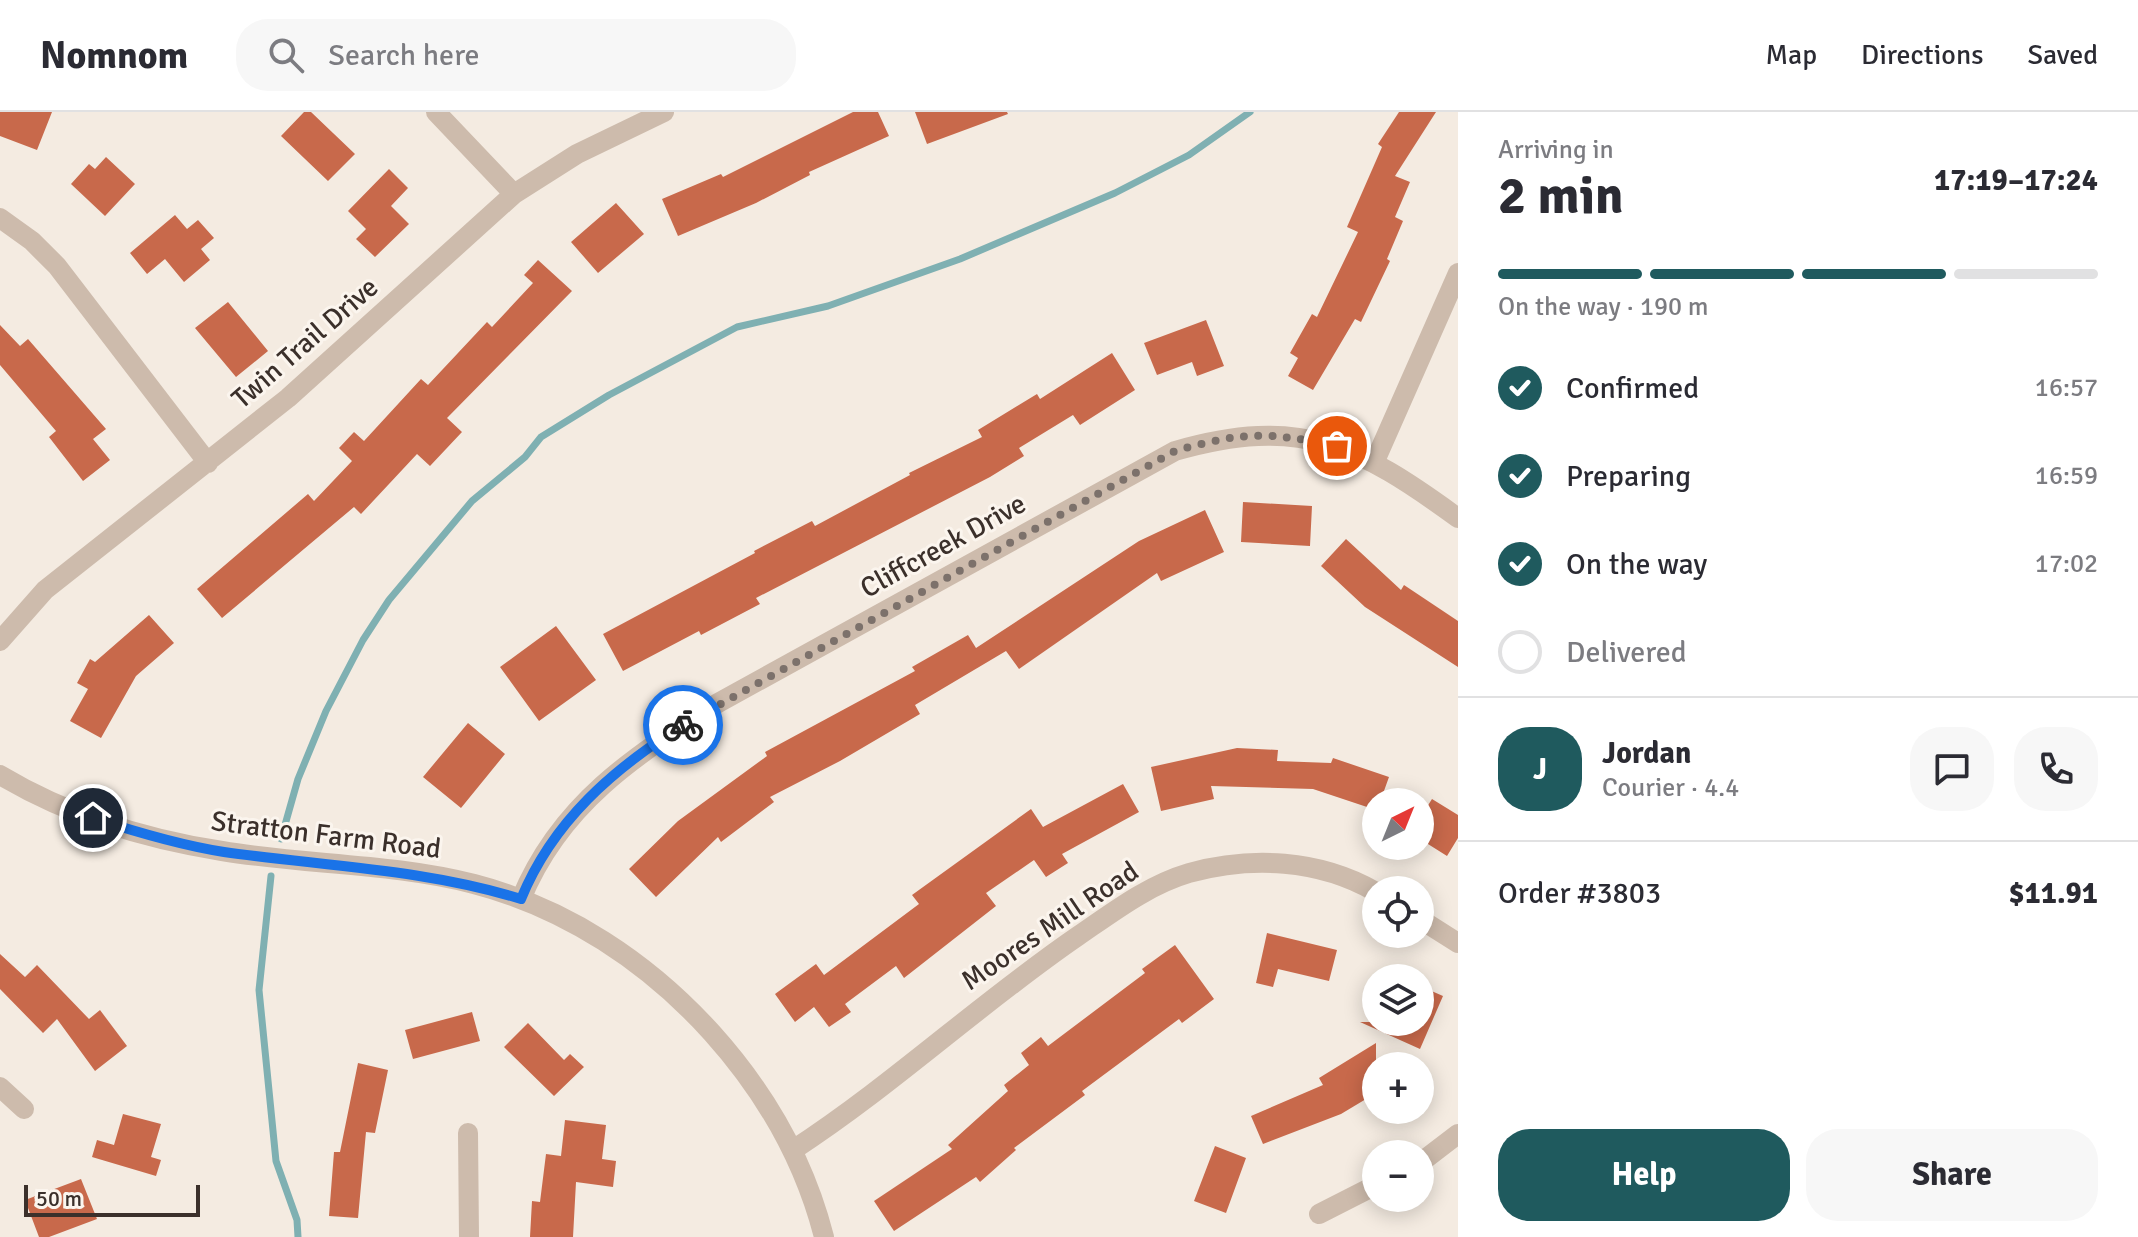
<!DOCTYPE html>
<html lang="en">
<head>
<meta charset="utf-8">
<style>
  :root { --surface:#fff; --page:#f7f7f7; --text:#2b2b33; --muted:#7c7c81; --line:#e1e1e2; --accent:#1f5a5e }
  body { margin:0; font-family:Signika,sans-serif; background:var(--page); color:var(--text); height:100vh; display:flex; flex-direction:column; font-size:30px; white-space:nowrap }
  * { box-sizing:border-box; margin:0 }
  p { font-size:26px; color:var(--muted) }
  .icon { flex:none; width:44px; height:44px; fill:none; stroke:currentColor; stroke-width:2; stroke-linecap:round; stroke-linejoin:round }
  .map { position:relative; flex:1; overflow:hidden }
  .sheet { display:flex; flex-direction:column; background:var(--surface); width:680px }
  .sheet>* { flex:none }
  .needle { width:52px; rotate:43deg }
  .controls { position:absolute; left:1362px; top:676px; display:grid; gap:16px }
  .controls a { display:grid; place-items:center; width:72px; height:72px; border-radius:50%; background:var(--surface); box-shadow:0 4px 20px #0003; font-size:40px }
  .scale { position:absolute; left:24px; bottom:20px; width:176px; box-sizing:border-box; padding-left:8px; border:4px solid #3b302b; border-top:0; font-size:22px; line-height:28px; white-space:nowrap; color:#3b302b; -webkit-text-stroke:6px #fbf5ee; paint-order:stroke }
  .pin { position:absolute; display:grid; place-items:center; width:68px; height:68px; color:#fff; margin:-34px; border:4px solid #fff; border-radius:50%; box-shadow:0 2px 8px #0007 }
  .courier { position:absolute; display:grid; place-items:center; width:80px; height:80px; margin:-40px; border:6px solid #1a73e8; border-radius:50%; background:#fff; color:#222; box-shadow:0 2px 10px #0007 }
  .headline em { font-style:normal; font-weight:800 }
  .headline div { display:flex; flex-direction:column-reverse }
  .headline { display:flex; align-items:center; justify-content:space-between; height:136px; padding:0 40px }
  h1 { font-size:52px; font-weight:800; line-height:60px }
  .bar { display:grid; grid-template-columns:repeat(4,1fr); gap:12px 8px; align-content:center; height:96px; padding:0 40px }
  .bar i { height:10px; border-radius:6px; background:var(--line) }
  .bar .on { background:var(--accent) }
  .bar p { grid-column:span 4 }
  .line { display:flex; align-items:center; gap:20px; padding:0 40px; border-top:2px solid var(--line) }
  .line div { flex:1 }
  .round { display:grid; place-items:center; flex:none; width:84px; height:84px; border-radius:32px; background:var(--page) }
  ol { padding:0 40px; list-style:none }
  li { display:flex; align-items:center; gap:24px; height:88px }
  li p { margin-inline-start:auto }
  li .icon { padding:8px; border-radius:50%; background:var(--accent); color:#fff; stroke-width:4 }
  li:last-child { color:var(--muted) }
  li i { width:44px; height:44px; border:4px solid var(--line); border-radius:50% }
  .action { display:flex; gap:16px; margin-top:auto; padding:16px 40px }
  .action a { flex:1; height:92px; border-radius:32px; background:var(--accent); color:#fff; font-size:32px; font-weight:800; line-height:92px; text-align:center }
  .action a+a { background:var(--page); color:var(--text) }
  header { display:flex; align-items:center; gap:48px; box-sizing:border-box; height:112px; padding:0 40px; background:var(--surface); border-bottom:2px solid var(--line) }
  header strong { font-size:38px }
  nav { display:flex; gap:44px; margin-inline-start:auto; font-size:28px }
  .search { width:560px; height:72px; background:var(--page); display:flex; align-items:center; gap:20px; box-sizing:border-box; padding:0 28px; border-radius:32px; color:var(--muted); font-size:30px }
  main { display:flex; flex:1; min-height:0 }
  .map>svg:first-child { display:block }
  .lines { fill:none; stroke-linecap:round; stroke-linejoin:round }
  .stream { stroke:#7fb0b2; stroke-width:7 }
  .building { fill:#c8694b }
  .minor { stroke:#cdbbac; stroke-width:20 }
  .done { stroke:#7c716b; stroke-width:8; stroke-dasharray:0 14.4 }
  .route { stroke:#1a73e8; stroke-width:10 }
  .labels { text-anchor:middle; dominant-baseline:central; stroke-width:6; stroke-linejoin:round; paint-order:stroke }
  .street-label { font-size:28px; fill:#3b302b; stroke:#fbf5ee }
</style>
</head>
<body>
<header>
<strong>Nomnom</strong>
<div class="search"><svg class="icon" aria-label="search" viewBox="0 0 24 24"><circle cx="10" cy="10" r="6"/><path d="M15 15l6 6"/></svg>Search here</div>
<nav><a>Map</a><a>Directions</a><a>Saved</a></nav>
</header>
<main>
<div class="map">
<svg width="1458" height="1125" viewBox="0 0 1458 1125">
  <rect width="100%" height="100%" fill="#f4ebe1"/>
  <g class="lines">
    <!-- stream -->
    <path class="stream" d="M281 727 298 667 326 599 363 528 389 488 472 389 525 345 541 325 609 283 737 215 828 194 960 147 1115 81 1189 43 1250 0
      M271 764 259 878 276 1049 297 1108 298 1125"/>
  </g>
  <!-- building -->
  <path class="building" d="M0 0H52L37 38 0 24Z
    M304 0H311L355 42 328 69 281 24Z
    M853 0H878L889 24 809 60 810 63 756 91 678 124 662 87 721 62 723 65Z
    M915 0H1007L1008 2 927 32Z
    M1399 0H1436L1395 64 1410 70 1395 105 1403 109 1387 147 1390 149 1361 210 1355 207 1313 278 1288 264 1298 246 1290 241 1312 202 1317 205 1358 120 1347 115 1382 35 1378 32Z
    M106 45 135 72 105 104 71 72 89 52 95 57Z
    M389 57 408 76 391 94 409 112 375 145 356 127 366 117 348 99Z
    M616 91 644 122 598 161 571 130Z
    M175 103 187 117 198 108 214 126 201 137 210 148 184 170 165 147 147 162 130 141Z
    M538 148 572 179 447 306 462 320 430 354 417 342 361 402 354 395 222 506 197 477 308 382 314 389 352 349 339 336 354 320 364 329 421 267 428 273 487 210 492 215 533 171 524 163Z
    M228 190 268 239 236 265 195 216Z
    M1206 208 1224 254 1197 264 1192 250 1157 263 1144 231Z
    M0 213 20 234 28 227 106 317 93 327 110 348 83 369 49 325 56 319 0 253Z
    M1112 241 1135 278 1080 313 1073 303 1019 336 1024 344 990 365 756 486 760 492 701 523 699 519 623 559 603 522 755 441 754 439 812 409 815 414 910 363 909 361 982 325 978 318 1037 282 1040 287Z
    M1243 390 1312 394 1310 434 1241 430Z
    M1205 398 1224 440 1161 469 1157 461 1019 557 1006 539 915 593 920 602 840 649 770 685 774 690 721 730 718 725 656 785 629 757 678 709 767 644 765 640 915 559 912 555 968 523 976 536 1139 429Z
    M1346 427 1401 478 1404 473 1458 509V555L1365 495 1321 454Z
    M149 503 174 531 136 564 101 626 70 609 88 577 77 571 90 547 95 550Z
    M556 514 596 568 539 609 500 555Z
    M468 611 505 642 461 696 423 665Z
    M1237 636 1278 638 1277 649 1331 651 1333 646 1389 665 1380 690H1376V698L1313 677 1211 674 1214 687 1161 699 1151 655Z
    M1123 672 1139 700 1062 742 1068 751 1046 765 1034 748 986 781 996 794 904 866 896 854 845 892 851 900 829 915 814 895 795 910 775 882 816 852 824 863 919 792 912 783 1031 697 1043 715Z
    M1432 687 1458 703V726L1447 744 1420 727V706Z
    M1267 821 1337 838 1329 869 1278 857 1273 875 1256 871Z
    M1175 833 1214 887 1182 911 1179 907 1082 979 1085 983 1014 1036 1016 1038 980 1070 976 1065 894 1119 874 1089 952 1037 948 1033 1008 979 1004 973 1029 953 1021 941 1041 925 1048 934 1145 861 1142 857Z
    M0 842 25 865 37 853 89 907 100 898 127 934 95 959 57 907 43 921 0 877Z
    M1420 874 1443 884 1420 937 1360 910H1420Z
    M472 900 480 929 413 947 405 918Z
    M528 911 564 948 570 942 584 955 554 984 504 935Z
    M1376 931V981L1341 1002 1263 1032 1251 1004 1323 973 1319 966Z
    M358 951 388 958 375 1021 366 1020 358 1106 329 1104 334 1040H340Z
    M123 1002 161 1012 151 1045 161 1048 156 1064 92 1045 97 1028 114 1033Z
    M565 1008 606 1013 602 1047 616 1049 613 1075 576 1070 573 1125H530L532 1089 540 1090 546 1042 561 1044Z
    M1215 1034 1246 1046 1226 1101 1194 1089Z
    M81 1067 97 1107 49 1125H39L25 1088Z"/>
  <g class="lines">
    <!-- minor -->
    <path class="minor" d="M436 0 514 82
      M0 106 32 129 57 154 208 351
      M1375 349 1458 161
      M0 529 45 478 288 286 514 82 577 42 664 0
      M0 663C67 703 145 727 222 739 305 753 392 751 474 772 566 796 648 850 712 921 765 980 804 1047 824 1125
      M521 787C560 692 634 644 718 591L1175 339C1300 303 1358 333 1458 406
      M1420 807 1458 831
      M0 975 24 997
      M468 1021 469 1125
      M793 1038C893 973 980 891 1078 824 1113 800 1148 773 1189 761 1251 744 1319 747 1376 780
      M1420 1051 1458 1022
      M1319 1102 1376 1073"/>
  </g>
  <g class="lines">
    <!-- done -->
    <path class="done" d="M683 613 1175 339C1245 319 1267 320 1337 334"/>
    <!-- route -->
    <path class="route" d="M93 706C136 720 179 733 224 740 324 754 424 757 521 787 553 709 613 657 683 613"/>
  </g>
  <g class="labels">
    <!-- street labels -->
    <g class="street-label">
      <text transform="translate(305 231) rotate(-41)">Twin Trail Drive</text>
      <text transform="translate(943 434) rotate(-29)">Cliffcreek Drive</text>
      <text transform="translate(326 723) rotate(7)">Stratton Farm Road</text>
      <text transform="translate(1050 814) rotate(-34)">Moores Mill Road</text>
    </g>
  </g>
</svg>
<div class="controls">
<a><svg class="needle" viewBox="-14 -14 28 28"><path d="M0-13l5 13h-10z" fill="#e53935"/><path d="M0 13l5-13h-10z" fill="#7c7c81"/></svg></a>
<a><svg class="icon" aria-label="locate" viewBox="0 0 24 24"><circle cx="12" cy="12" r="6"/><path d="M12 2v4M12 18v4M2 12h4M18 12h4"/></svg></a>
<a><svg class="icon" aria-label="layers" viewBox="0 0 24 24"><path d="M12 4l9 5-9 5-9-5zM3 14l9 5 9-5"/></svg></a>
<a>+</a>
<a>−</a>
</div>
<div class="scale">50 m</div>
<div class="pin" style="left:1337px;top:334px;background:#ea580c"><svg class="icon" aria-label="bag" viewBox="0 0 24 24"><path d="M5 8h14l-1 12H6zM9 8a3 3 0 0 1 6 0"/></svg></div>
<div class="pin" style="left:93px;top:706px;background:#1f2937"><svg class="icon" aria-label="home" viewBox="0 0 24 24"><path d="M3 11l9-7 9 7M6 9v11h12V9"/></svg></div>
<div class="courier" style="left:683px;top:613px"><svg class="icon" aria-label="bike" viewBox="0 0 24 24"><circle cx="6" cy="16" r="4"/><circle cx="18" cy="16" r="4"/><path d="M6 16l4-8h5l3 8M10 8l3 8H6M13 5h3"/></svg></div>
</div>
<section class="sheet">
<div class="headline"><div><h1>2 min</h1><p>Arriving in</p></div><em>17:19–17:24</em></div>
<div class="bar"><i class="on"></i><i class="on"></i><i class="on"></i><i></i><p>On the way · 190 m</p></div>
<ol>
<li><svg class="icon" aria-label="check" viewBox="0 0 24 24"><path d="M5 12l5 5 9-10"/></svg>Confirmed<p>16:57</p></li>
<li><svg class="icon" aria-label="check" viewBox="0 0 24 24"><path d="M5 12l5 5 9-10"/></svg>Preparing<p>16:59</p></li>
<li><svg class="icon" aria-label="check" viewBox="0 0 24 24"><path d="M5 12l5 5 9-10"/></svg>On the way<p>17:02</p></li>
<li><i></i>Delivered</li>
</ol>
<div class="line" style="height:144px"><b class="round" style="background:var(--accent);color:#fff">J</b><div><b>Jordan</b><p>Courier · 4.4</p></div><a class="round"><svg class="icon" aria-label="chat" viewBox="0 0 24 24"><path d="M4 5h16v11H9l-5 4z"/></svg></a><a class="round"><svg class="icon" aria-label="phone" viewBox="0 0 24 24"><path d="M5 4h4l2 5-3 2q2 4 5 5l2-3 5 2v4C11 20 4 13 5 4z"/></svg></a></div>
<div class="line" style="height:104px"><div>Order #3803</div><b>$11.91</b></div>
<div class="action"><a>Help</a><a>Share</a></div>
</section>
</main>
</body>
</html>
